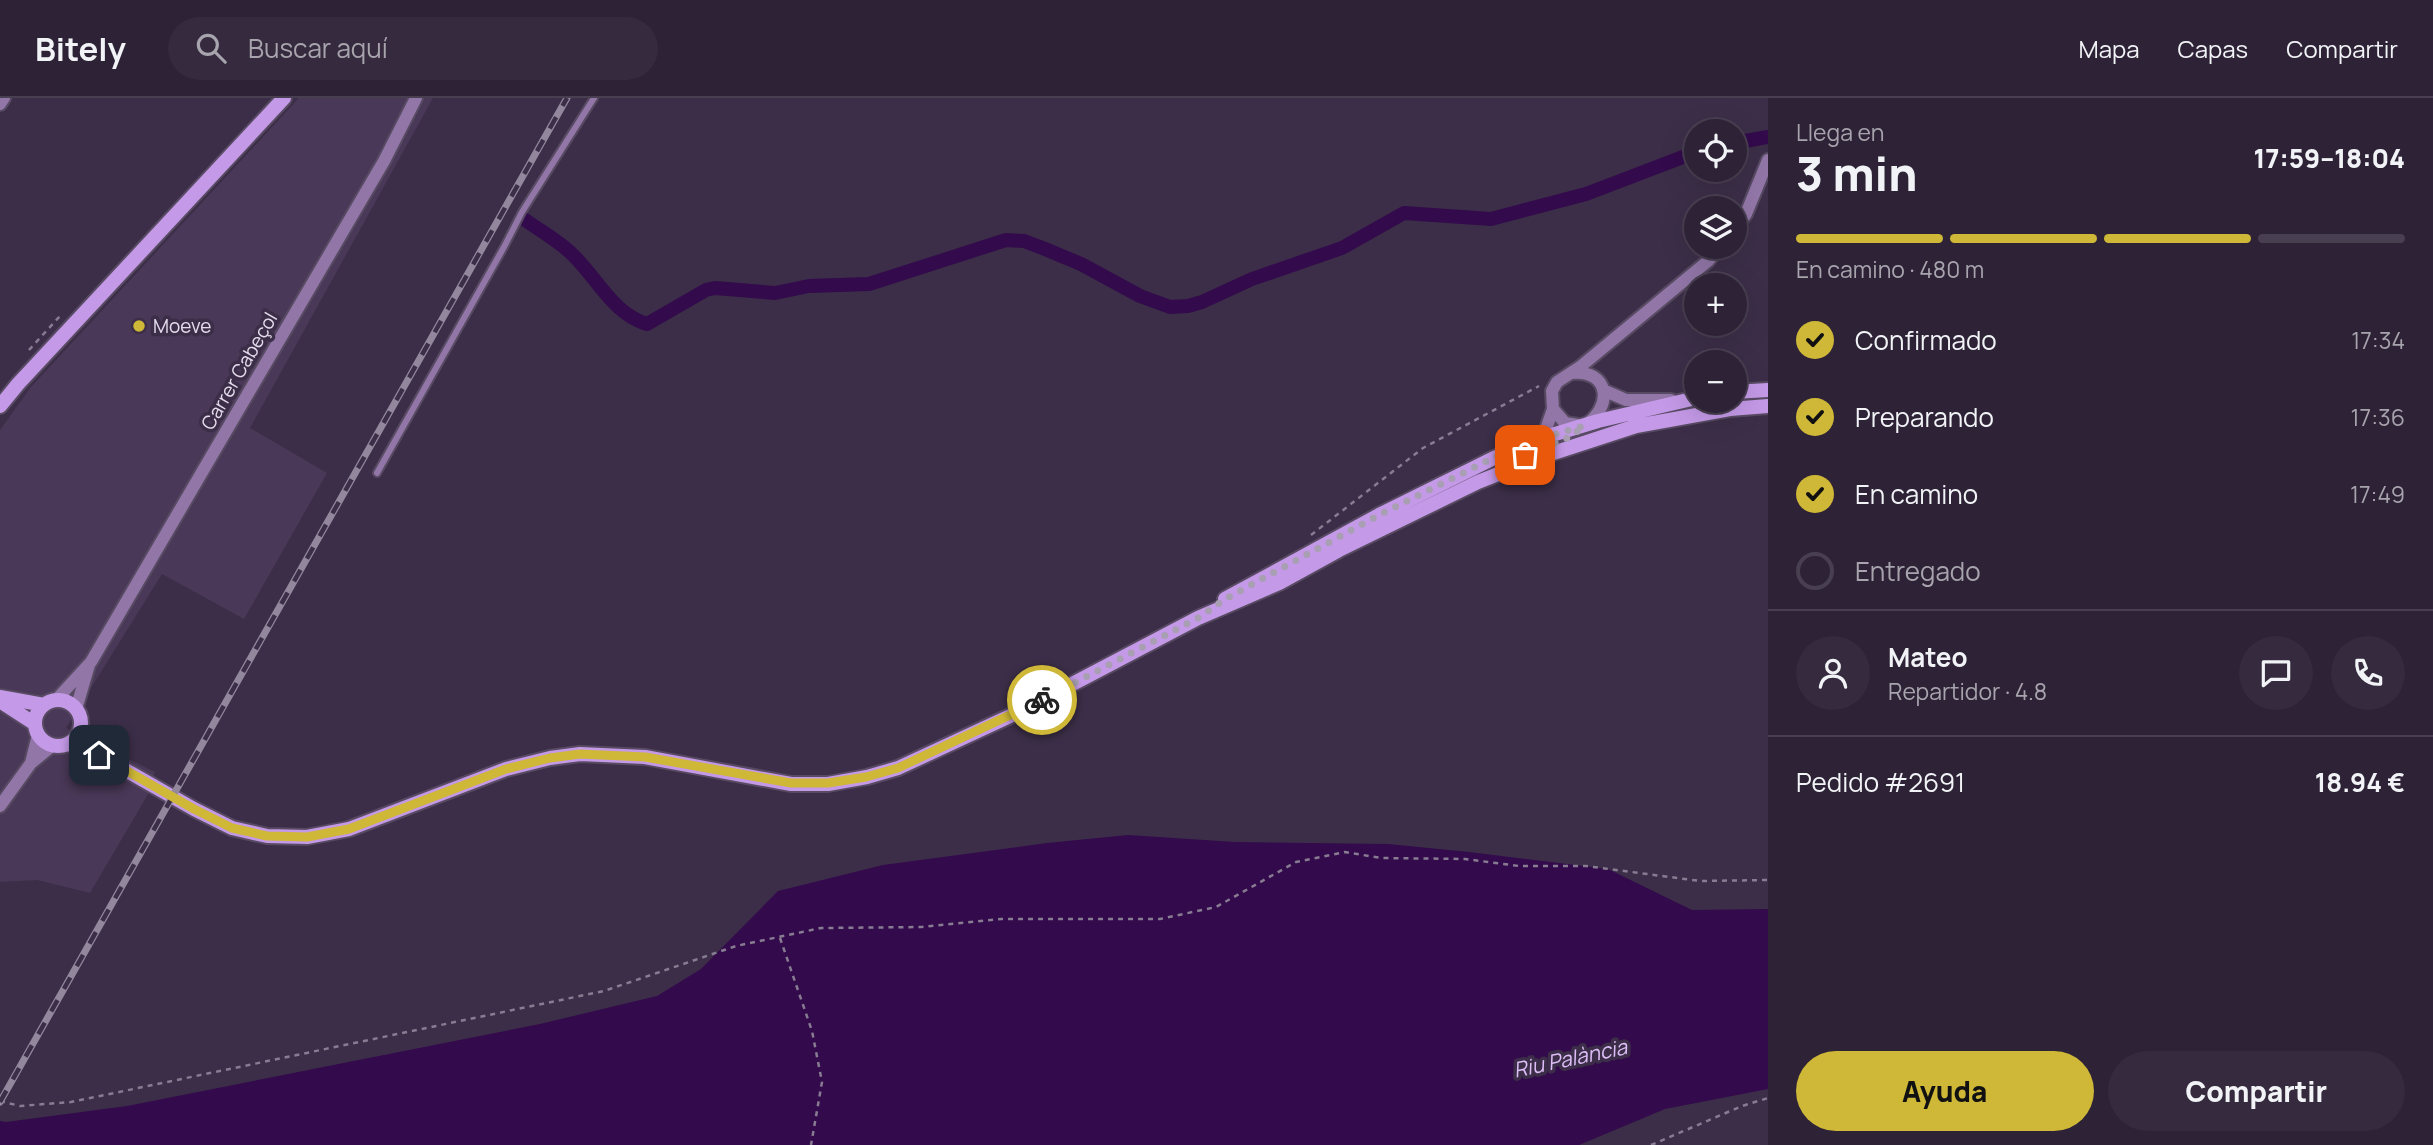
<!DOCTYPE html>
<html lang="es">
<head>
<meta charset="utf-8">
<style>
  :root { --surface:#2d2236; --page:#352a3e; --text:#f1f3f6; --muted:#a7a4ad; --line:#483f51; --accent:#cfb837 }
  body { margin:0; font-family:Manrope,sans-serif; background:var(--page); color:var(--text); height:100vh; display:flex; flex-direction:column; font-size:26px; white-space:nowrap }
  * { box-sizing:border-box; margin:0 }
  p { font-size:23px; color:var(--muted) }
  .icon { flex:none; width:38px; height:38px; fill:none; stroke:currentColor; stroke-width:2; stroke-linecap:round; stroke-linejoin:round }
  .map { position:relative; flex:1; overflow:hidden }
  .panel { display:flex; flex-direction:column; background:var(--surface); width:665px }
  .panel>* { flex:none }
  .tools { position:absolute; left:1684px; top:21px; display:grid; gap:14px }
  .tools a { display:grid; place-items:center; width:63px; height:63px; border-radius:50%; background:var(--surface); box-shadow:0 7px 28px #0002,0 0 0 2px var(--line); font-size:35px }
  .pin { position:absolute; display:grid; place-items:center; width:60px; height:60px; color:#fff; margin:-30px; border-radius:14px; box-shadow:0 4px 10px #0006 }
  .courier { position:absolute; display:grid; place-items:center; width:70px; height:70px; margin:-35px; border:5px solid #cfb837; border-radius:50%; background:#fff; color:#222; box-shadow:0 2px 9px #0007 }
  .headline em { font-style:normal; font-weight:800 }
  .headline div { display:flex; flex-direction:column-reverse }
  .headline { display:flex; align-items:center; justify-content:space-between; height:119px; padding:0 28px }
  h1 { font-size:46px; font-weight:800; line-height:52px }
  .bar { display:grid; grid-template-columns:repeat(4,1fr); gap:10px 7px; align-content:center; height:84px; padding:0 28px }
  .bar i { height:9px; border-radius:5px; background:var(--line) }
  .bar .current { background:var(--accent) }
  .bar p { grid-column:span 4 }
  .line { display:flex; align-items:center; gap:18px; padding:0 28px; border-top:2px solid var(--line) }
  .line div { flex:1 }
  .round { display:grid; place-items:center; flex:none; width:74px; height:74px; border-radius:37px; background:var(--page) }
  ol { padding:0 28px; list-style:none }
  li { display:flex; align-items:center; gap:21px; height:77px }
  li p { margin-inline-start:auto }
  li .icon { padding:7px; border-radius:50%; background:var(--accent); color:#111; stroke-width:4 }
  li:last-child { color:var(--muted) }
  li i { width:38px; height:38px; border:4px solid var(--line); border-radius:50% }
  .button { display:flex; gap:14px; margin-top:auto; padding:14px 28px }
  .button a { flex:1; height:80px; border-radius:42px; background:var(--accent); color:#111; font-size:28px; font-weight:800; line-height:80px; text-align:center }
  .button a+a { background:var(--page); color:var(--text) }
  header { display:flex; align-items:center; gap:42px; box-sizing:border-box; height:98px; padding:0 35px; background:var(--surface); border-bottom:2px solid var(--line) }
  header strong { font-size:33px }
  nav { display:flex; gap:38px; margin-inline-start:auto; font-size:24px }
  .search { width:490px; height:63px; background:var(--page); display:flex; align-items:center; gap:18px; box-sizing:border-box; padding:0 24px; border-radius:38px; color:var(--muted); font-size:26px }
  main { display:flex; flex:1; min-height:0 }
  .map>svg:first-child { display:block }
  .built { fill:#493857 }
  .water { fill:#330a4c }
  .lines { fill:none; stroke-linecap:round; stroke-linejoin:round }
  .canal { stroke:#330a4c; stroke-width:14 }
  .service-casing { stroke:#574a62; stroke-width:10 }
  .minor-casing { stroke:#574a62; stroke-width:16 }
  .secondary-casing { stroke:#574a62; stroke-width:18 }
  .path { stroke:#877c91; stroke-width:2.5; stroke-dasharray:5 5; stroke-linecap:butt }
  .service { stroke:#9176a7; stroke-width:6 }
  .minor { stroke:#9176a7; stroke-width:12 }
  .secondary { stroke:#c499e7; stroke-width:14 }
  .rail-casing { stroke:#92879c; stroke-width:7 }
  .rail { stroke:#3c2e48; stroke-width:4.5; stroke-dasharray:13; stroke-linecap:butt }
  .done { stroke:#a99fb3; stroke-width:7; stroke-dasharray:0 12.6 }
  .route { stroke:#cfb837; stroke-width:9 }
  .poi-dot { fill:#cfb837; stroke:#3c2e48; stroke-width:2.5 }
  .labels { text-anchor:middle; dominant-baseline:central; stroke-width:7; stroke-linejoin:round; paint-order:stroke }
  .poi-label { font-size:19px; fill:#e4dcec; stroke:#3c2e48; text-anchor:start }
  .street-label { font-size:19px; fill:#e4dcec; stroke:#3c2e48 }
  .water-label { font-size:21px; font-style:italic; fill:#ddbef8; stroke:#3c2e48 }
</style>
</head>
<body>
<header>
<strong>Bitely</strong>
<div class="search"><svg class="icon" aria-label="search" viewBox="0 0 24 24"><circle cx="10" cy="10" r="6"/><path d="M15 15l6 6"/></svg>Buscar aquí</div>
<nav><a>Mapa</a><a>Capas</a><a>Compartir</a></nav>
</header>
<main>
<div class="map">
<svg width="1768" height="1047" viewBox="0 0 1768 1047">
  <rect width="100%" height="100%" fill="#3c2e48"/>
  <!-- built -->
  <path class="built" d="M299 0H433L250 330 327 375 244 521 162 476 66 630 155 674 147 698 90 795 37 782 0 784V332L31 289Z"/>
  <!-- water -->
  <path class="water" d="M1128 737 1235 744 1388 746 1469 754 1608 771 1692 812 1768 811V991L1665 1011 1579 1047H0V1023L6 1024 127 1008 540 926 657 898 701 871 778 793 883 767 1047 745Z"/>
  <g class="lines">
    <!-- canal -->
    <path class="canal" d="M1734 45 1768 39
      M524 121C540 133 558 142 573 157 597 180 613 216 647 226L706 192 715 190 775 195 809 188 869 186 1006 142 1024 143 1045 151 1081 166 1140 198 1170 209 1188 208 1202 204 1252 181 1342 150 1404 115 1491 121 1586 96 1696 54"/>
    <!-- service casing -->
    <g class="service-casing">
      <path id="service" d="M377 375 504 149 522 114 594 0"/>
    </g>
    <!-- minor casing -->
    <g class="minor-casing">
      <path id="minor" d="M0 6 4 0
        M1734 131 1746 116 1768 62
        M1571 275C1610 271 1614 309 1584 328L1565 325 1553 311 1552 293 1557 284 1580 269 1708 163 1719 149
        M1603 292 1626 302H1671
        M1533 342 1546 331 1553 311
        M56 602 91 564 384 63 416 0
        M76 611 89 567
        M31 665 38 637
        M0 708 31 665 53 647"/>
    </g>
    <!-- secondary casing -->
    <g class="secondary-casing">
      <path id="secondary" d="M1734 294 1768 292
        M0 308 18 286 284 0
        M1225 501 1381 416 1494 360 1542 340 1598 323 1696 300
        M0 599 44 607
        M35 625a23 23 0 1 1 46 0a23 23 0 1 1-46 0Z
        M0 603 35 626
        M68 646 99 657 194 711 232 730 267 738 307 739 349 731 506 671 550 660 580 656 645 659 791 686H828L867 679 898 670 1021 613 1198 520 1279 485 1339 452 1478 384 1544 358 1636 328 1730 311 1768 308"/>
    </g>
    <!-- path -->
    <path class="path" d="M29 252 60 218
      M1311 437 1423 350 1539 288
      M780 840 812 933 822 984 811 1047
      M0 1003 20 1008 71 1004 604 893 736 848 821 830 922 829 1001 821H1160L1216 809 1296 764 1345 754 1381 760 1465 761 1519 768H1586L1700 783 1768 782
      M1651 1047 1742 1008 1768 1000"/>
    <!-- service -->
    <use href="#service" class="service"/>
    <!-- minor -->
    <use href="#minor" class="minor"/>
    <!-- secondary -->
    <use href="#secondary" class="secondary"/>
    <!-- rail casing -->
    <g class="rail-casing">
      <path id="rail" d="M0 1004 567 0"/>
    </g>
    <!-- rail -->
    <use href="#rail" class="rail"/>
  </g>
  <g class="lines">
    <!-- done -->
    <path class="done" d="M1042 602 1198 520 1227 500 1381 416 1493 360 1542 340 1584 328 1570 339 1525 357"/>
    <!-- route -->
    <path class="route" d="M99 657 194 711 232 730 267 738 307 739 349 731 506 671 550 660 580 656 645 659 791 685H828L866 679 898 670 1042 602"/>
  </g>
  <!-- markers -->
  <circle class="poi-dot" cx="139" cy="228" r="7"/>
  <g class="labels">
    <!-- poi labels -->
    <g class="poi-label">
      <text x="153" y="228">Moeve</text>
    </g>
    <!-- street labels -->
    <g class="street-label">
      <text transform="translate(239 273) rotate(-60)">Carrer Cabeçol</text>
    </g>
    <!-- water labels -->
    <g class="water-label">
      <text transform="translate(1570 960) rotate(-12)">Riu Palància</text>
    </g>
  </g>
</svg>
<div class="tools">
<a><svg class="icon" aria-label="locate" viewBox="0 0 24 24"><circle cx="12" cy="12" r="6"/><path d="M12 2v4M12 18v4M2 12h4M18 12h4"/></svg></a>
<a><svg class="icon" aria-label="layers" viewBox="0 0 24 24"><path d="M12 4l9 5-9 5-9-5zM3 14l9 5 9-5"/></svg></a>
<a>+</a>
<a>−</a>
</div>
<div class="pin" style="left:1525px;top:357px;background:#ea580c"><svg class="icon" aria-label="bag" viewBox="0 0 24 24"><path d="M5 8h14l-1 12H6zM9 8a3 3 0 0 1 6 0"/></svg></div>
<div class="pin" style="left:99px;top:657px;background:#1f2937"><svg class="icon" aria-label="home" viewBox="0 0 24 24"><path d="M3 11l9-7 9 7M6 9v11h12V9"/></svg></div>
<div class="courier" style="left:1042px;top:602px"><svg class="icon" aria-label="bike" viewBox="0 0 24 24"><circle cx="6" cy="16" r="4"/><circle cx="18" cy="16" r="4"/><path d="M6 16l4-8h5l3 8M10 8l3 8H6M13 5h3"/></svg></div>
</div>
<section class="panel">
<div class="headline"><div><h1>3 min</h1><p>Llega en</p></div><em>17:59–18:04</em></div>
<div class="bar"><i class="current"></i><i class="current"></i><i class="current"></i><i></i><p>En camino · 480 m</p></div>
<ol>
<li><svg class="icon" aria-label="check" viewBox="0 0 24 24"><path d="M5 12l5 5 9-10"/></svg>Confirmado<p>17:34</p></li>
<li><svg class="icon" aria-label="check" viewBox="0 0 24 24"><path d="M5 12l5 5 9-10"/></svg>Preparando<p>17:36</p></li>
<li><svg class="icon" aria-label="check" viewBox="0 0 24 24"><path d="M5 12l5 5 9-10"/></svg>En camino<p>17:49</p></li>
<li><i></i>Entregado</li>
</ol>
<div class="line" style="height:126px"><a class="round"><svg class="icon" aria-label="person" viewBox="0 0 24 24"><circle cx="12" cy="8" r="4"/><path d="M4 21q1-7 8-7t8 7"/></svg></a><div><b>Mateo</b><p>Repartidor · 4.8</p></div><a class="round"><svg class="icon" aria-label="chat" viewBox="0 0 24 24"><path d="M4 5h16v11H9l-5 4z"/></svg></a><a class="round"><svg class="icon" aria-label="phone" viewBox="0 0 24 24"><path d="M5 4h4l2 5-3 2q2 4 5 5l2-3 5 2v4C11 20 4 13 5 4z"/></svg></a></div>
<div class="line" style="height:91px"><div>Pedido #2691</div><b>18.94 €</b></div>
<div class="button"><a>Ayuda</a><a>Compartir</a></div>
</section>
</main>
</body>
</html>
